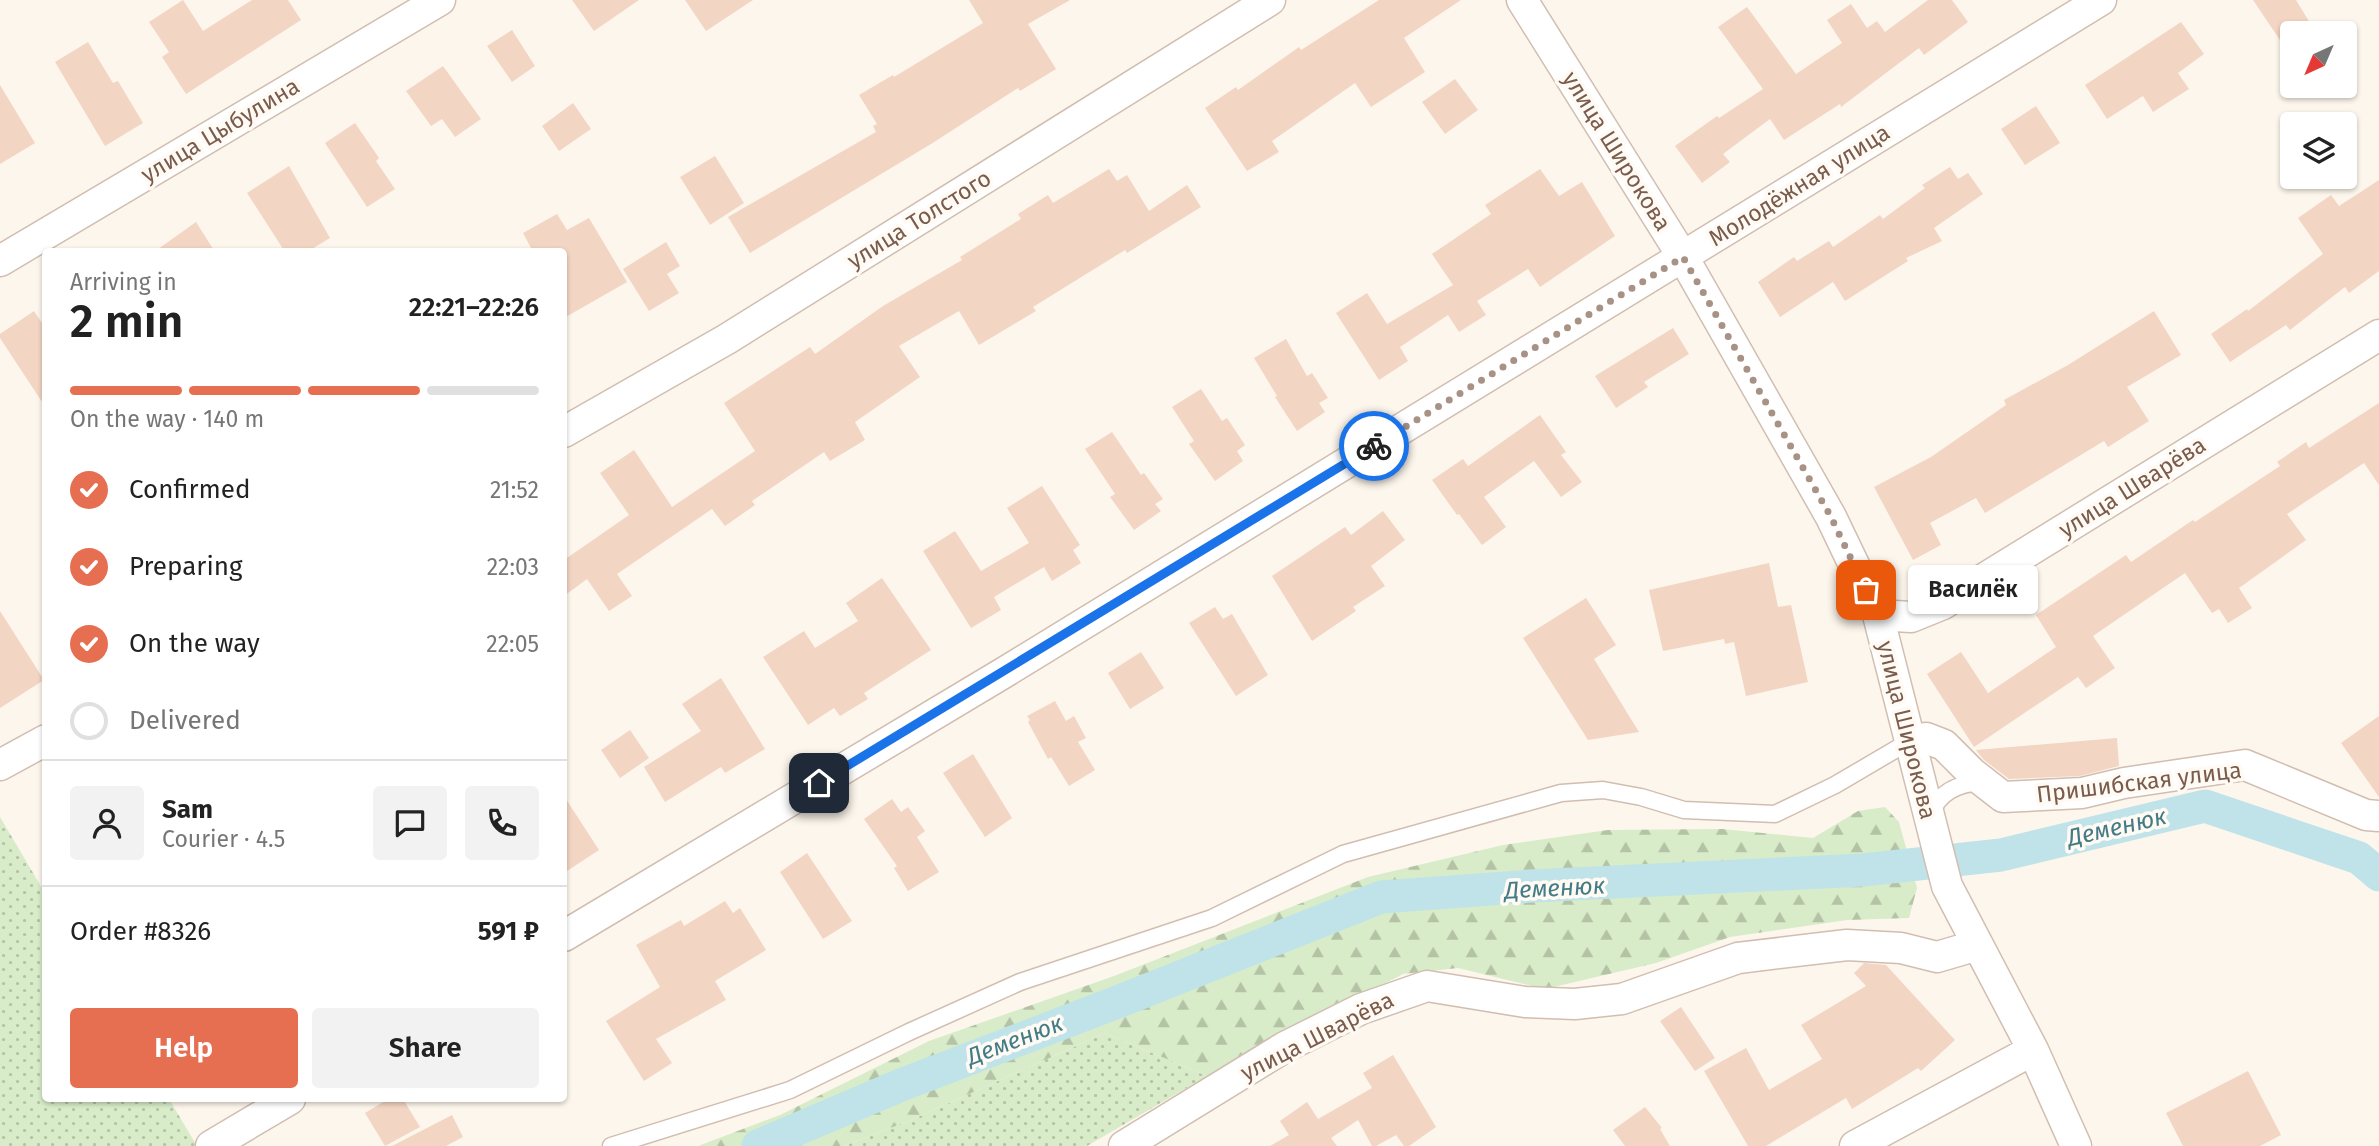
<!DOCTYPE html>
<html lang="en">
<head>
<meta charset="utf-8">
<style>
  :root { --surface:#fff; --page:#f2f2f2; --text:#222; --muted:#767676; --line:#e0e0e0; --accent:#e76f51 }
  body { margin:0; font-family:"Fira Sans",sans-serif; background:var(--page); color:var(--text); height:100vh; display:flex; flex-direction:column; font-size:26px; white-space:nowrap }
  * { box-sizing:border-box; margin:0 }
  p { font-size:23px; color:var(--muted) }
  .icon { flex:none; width:38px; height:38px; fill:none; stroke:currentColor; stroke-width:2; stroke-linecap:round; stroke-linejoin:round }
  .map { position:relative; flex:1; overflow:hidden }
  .sheet { position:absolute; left:42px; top:248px; width:525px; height:854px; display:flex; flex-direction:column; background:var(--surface); border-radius:7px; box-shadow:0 2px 5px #0004 }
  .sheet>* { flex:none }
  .needle { width:46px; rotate:224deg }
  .fabs { position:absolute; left:2280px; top:21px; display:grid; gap:14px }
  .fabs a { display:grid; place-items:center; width:77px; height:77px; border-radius:7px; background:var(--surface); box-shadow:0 2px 5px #0004; font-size:35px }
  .pin { position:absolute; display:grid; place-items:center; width:60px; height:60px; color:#fff; margin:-30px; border-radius:14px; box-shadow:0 4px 10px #0006 }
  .courier { position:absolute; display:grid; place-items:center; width:70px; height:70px; margin:-35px; border:5px solid #1a73e8; border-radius:50%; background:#fff; color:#222; box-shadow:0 2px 9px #0007 }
  .bubble { position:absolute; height:49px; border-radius:7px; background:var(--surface); box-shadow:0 2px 5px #0004; font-size:23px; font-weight:600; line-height:49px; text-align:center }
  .overview em { font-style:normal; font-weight:600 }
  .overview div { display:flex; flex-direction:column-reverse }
  .overview { display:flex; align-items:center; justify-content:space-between; height:119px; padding:0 28px }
  h1 { font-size:46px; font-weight:600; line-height:52px }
  .bar { display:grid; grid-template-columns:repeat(4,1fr); gap:10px 7px; align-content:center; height:84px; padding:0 28px }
  .bar i { height:9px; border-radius:5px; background:var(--line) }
  .bar .on { background:var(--accent) }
  .bar p { grid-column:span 4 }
  .line { display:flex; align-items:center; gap:18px; padding:0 28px; border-top:2px solid var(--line) }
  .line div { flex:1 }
  .round { display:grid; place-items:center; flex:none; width:74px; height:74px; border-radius:7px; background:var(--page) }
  ol { padding:0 28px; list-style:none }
  li { display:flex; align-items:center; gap:21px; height:77px }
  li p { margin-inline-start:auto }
  li .icon { padding:7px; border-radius:50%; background:var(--accent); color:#fff; stroke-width:4 }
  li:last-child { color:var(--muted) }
  li i { width:38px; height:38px; border:4px solid var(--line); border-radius:50% }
  .action { display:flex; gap:14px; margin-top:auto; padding:14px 28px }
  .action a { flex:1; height:80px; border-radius:7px; background:var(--accent); color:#fff; font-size:28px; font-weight:600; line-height:80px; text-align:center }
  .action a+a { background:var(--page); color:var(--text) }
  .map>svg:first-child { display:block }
  .grass { fill:url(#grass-dots) }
  .forest { fill:url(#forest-firs) }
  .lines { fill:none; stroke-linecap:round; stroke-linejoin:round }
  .canal { stroke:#bfe3e8; stroke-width:33 }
  .building { fill:#f3d5c3 }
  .lane-casing { stroke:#d1beb0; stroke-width:19 }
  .street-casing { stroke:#d1beb0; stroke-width:33 }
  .lane { stroke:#fff; stroke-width:16 }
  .street { stroke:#fff; stroke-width:30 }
  .done { stroke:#a89285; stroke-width:7; stroke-dasharray:0 12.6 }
  .route { stroke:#1a73e8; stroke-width:9 }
  .labels { text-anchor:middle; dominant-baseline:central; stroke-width:7; stroke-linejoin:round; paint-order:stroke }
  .street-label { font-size:23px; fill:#7a5c4d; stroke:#fffaf3 }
  .water-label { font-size:24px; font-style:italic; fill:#437c86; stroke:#fffaf3 }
</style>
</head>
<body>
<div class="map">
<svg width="2379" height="1146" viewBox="0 0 2379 1146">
  <defs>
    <pattern id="grass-dots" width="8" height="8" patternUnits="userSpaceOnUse" patternTransform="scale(1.75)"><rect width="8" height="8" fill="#d8ecc9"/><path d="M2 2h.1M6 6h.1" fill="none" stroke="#b4c2a5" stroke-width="1.8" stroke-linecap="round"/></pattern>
    <pattern id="forest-firs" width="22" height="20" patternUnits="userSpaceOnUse" patternTransform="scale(1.75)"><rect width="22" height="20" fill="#d8ecc9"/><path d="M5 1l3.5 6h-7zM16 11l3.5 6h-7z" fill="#b4c2a5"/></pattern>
  </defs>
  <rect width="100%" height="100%" fill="#fdf6ec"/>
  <!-- grass -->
  <path class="grass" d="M0 817 45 893 46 1099H169L197 1146H0Z
    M1105 1033 1207 1076 1087 1146H844L911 1120Z"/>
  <!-- forest -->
  <path class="forest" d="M1885 807 1899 822 1917 888 1909 918 1847 920 1730 937 1656 963 1545 989 1458 968 1403 974 1207 1076 1105 1033 911 1120 844 1146H698L780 1115 929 1041 1114 976 1368 877 1503 845 1608 830 1722 829 1813 838 1858 811Z"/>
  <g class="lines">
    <!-- canal -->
    <path class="canal" d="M758 1146 901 1085 1120 1001 1381 897 1532 886 1863 870 2001 855 2205 806 2359 858 2379 875"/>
  </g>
  <!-- building -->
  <path class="building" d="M183 0 203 31 252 0H288L301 20 186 94 162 57 169 52 149 22Z
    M572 0H639L594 31Z
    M685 0H753L706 31Z
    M969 0H1070L1028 24 1056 69 1020 91 1018 88 931 144 750 253 728 217 876 132 873 126 877 124 859 95 893 75 894 77 983 23Z
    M1379 0H1461L1404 38 1425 72 1371 107 1355 83 1272 141 1279 152 1247 171 1205 108 1236 87 1238 90 1299 47 1301 50Z
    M1928 0H1952L1968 22 1924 55 1919 48 1841 107 1840 104 1784 140 1770 119 1723 154 1730 162 1702 183 1675 146 1717 116 1719 118 1763 89 1718 27 1747 7 1796 74 1842 43 1827 20 1851 4 1867 28 1877 21 1885 32Z
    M2253 0H2296L2313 28 2304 33H2292V41L2284 46Z
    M2181 22 2204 54 2178 73 2189 89 2153 112 2143 96 2107 119 2085 85Z
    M512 30 535 66 512 82 487 46Z
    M88 42 113 83 118 81 143 123 105 146 55 62Z
    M443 66 481 119 455 137 442 119 431 126 406 91Z
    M1455 79 1478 110 1445 134 1422 102Z
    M0 85 35 143 0 164Z
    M573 103 591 129 559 151 542 126Z
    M2036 106 2060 143 2025 165 2001 129Z
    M355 123 379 158 376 161 395 189 367 207 325 143Z
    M715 156 744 203 710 225 680 177Z
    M289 166 330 238 307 252H285L247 193Z
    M1950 167 1958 179 1968 173 1983 194 1934 228 1942 241 1906 258 1908 261 1845 301 1833 282 1780 317 1758 282 1794 257 1797 261 1829 241 1833 247 1880 215 1883 219 1925 188 1922 185Z
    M1109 169 1117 181 1127 175 1149 211 1187 185 1201 207 1127 253 1125 250 1033 307 1036 311 979 345 959 311 899 346 920 377 855 422 865 440 830 461 824 452 752 501 755 505 725 526 712 509 617 574 632 596 609 611 587 579 564 596V560L629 515 600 473 634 450 672 507 755 451 724 403 810 347 815 354 883 306 962 260 960 257 1021 219 1018 214 1048 195 1053 203Z
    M1540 169 1559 196 1582 182 1615 236 1540 287 1528 269 1477 301 1486 315 1459 332 1448 315 1400 347 1408 361 1379 380 1336 313 1367 293 1387 324 1453 285 1432 254 1491 214 1485 205Z
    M2379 180V271L2349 293 2345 287 2290 330 2286 325 2230 362 2211 334 2247 309 2248 311 2323 254 2298 218 2331 195 2339 206Z
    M557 214 567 230 589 218 627 282 564 318V252H528L532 250 523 233Z
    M196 222 215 252H154Z
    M666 242 680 266 667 274 679 293 649 311 623 269Z
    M34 311 46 329V408L0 338V334Z
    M2154 311 2181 355 2127 387 2149 421 2108 447 2104 441 1985 513 1976 498 1930 523 1941 545 1913 560 1874 487 1931 457 2006 405 2004 400 2068 365Z
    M1673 328 1689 354 1644 382 1648 387 1616 408 1595 376Z
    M1286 339 1307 376 1312 373 1328 398 1319 403 1325 412 1297 431 1275 397 1277 396 1254 358Z
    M1201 389 1222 421 1227 418 1245 445 1237 451 1243 461 1215 481 1189 444 1194 441 1172 407Z
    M2379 403V485L2364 463 2287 514 2306 540 2239 588 2252 608 2228 623 2219 609 2212 613 2185 573 2093 636 2115 668 2086 688 2078 677 1974 747 1927 674 1961 652 1988 693 2056 647 2036 615 2126 555 2131 562 2193 520 2195 522 2280 466 2277 462 2306 442 2309 448Z
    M1540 415 1566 452 1561 455 1582 482 1561 497 1534 461 1484 497 1506 527 1482 545 1459 514 1457 515 1432 480 1463 459 1468 466Z
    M1112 432 1141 475 1144 473 1163 499 1155 504 1161 511 1134 530 1110 497 1115 494 1085 449Z
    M1042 486 1080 545 1073 550 1081 563 1052 581 1044 567 994 597 1001 610 971 628 923 551 955 531 981 571 1029 543 1007 508Z
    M1383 511 1405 540 1371 566 1385 586 1353 607 1356 611 1312 641 1272 576 1345 527 1351 535Z
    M1769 563 1778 607 1791 605 1808 682 1746 696 1734 642 1725 644 1724 639 1663 651 1649 590Z
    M882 578 931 650 864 693 868 699 840 716 834 708 808 725 763 657 804 631 815 648 858 621 846 603Z
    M1586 598 1616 645 1594 659 1639 732 1588 740 1523 638Z
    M1215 607 1223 619 1232 614 1268 675 1236 696 1189 623Z
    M0 611 44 680 0 708Z
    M1141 652 1164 688 1130 709 1108 673Z
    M721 678 765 749 725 773 721 767 665 802 644 767 701 731 682 704Z
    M1055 701 1066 721 1074 716 1086 738 1078 742 1095 770 1069 786 1051 757 1048 759 1028 722 1030 720 1027 716Z
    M2379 716V797L2341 743Z
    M630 730 649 758 620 778 601 750Z
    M2117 738 2119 766 2080 776 2009 779 1984 760 1976 750Z
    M973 754 1012 818 985 837 943 773Z
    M564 796 599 850 564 873Z
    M892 799 901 812 908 807 925 831 917 837 939 872 908 891 894 868 897 866 864 819Z
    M807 853 852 921 823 939 780 872Z
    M725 901 733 913 740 908 766 950 715 981 726 1000 656 1039 672 1063 644 1081 606 1021 660 987 636 945 681 920 684 926Z
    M1864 963 1886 965 1955 1040 1921 1071 1918 1068 1852 1109 1846 1098 1766 1146H1748L1704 1071 1746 1048 1769 1090 1822 1059 1801 1025 1866 986 1854 973Z
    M1681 1007 1715 1058 1695 1071 1660 1021Z
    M1393 1055 1436 1127 1409 1146H1404L1396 1135 1376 1146H1372L1358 1120 1331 1138 1337 1146H1270L1289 1135 1280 1121 1307 1102 1318 1119 1372 1088 1363 1073Z
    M2248 1071 2281 1135 2260 1146H2183L2166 1113Z
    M388 1099H403L420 1127 385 1146 365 1113Z
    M1645 1107 1662 1128 1660 1129 1670 1146H1625L1613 1130Z
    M452 1115 463 1137 446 1146H392Z"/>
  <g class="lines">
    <!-- lane casing -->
    <g class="lane-casing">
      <path id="lane" d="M1930 815C1939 792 1957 784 1980 782
        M611 1146 790 1090 909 1032 1020 982 1212 918 1343 854 1561 793 1603 790 1641 797 1684 810 1775 814 1835 785 1910 741"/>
    </g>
    <!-- street casing -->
    <g class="street-casing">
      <path id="street" d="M1522 0 1683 257 1831 517 1878 615 1947 886 2033 1050 2076 1146
        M0 261 440 0
        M564 432 727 339 1270 0
        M1878 615 1911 617 1943 604 2379 335
        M1910 741 1926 738 1944 745 1972 773 2003 797 2082 793 2124 783 2245 765 2366 815 2379 816
        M0 765 46 740
        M564 936 1005 672 2101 0
        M211 1146 290 1099
        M1124 1146 1285 1047 1361 1009 1427 986 1525 1002 1575 1004 1622 999 1738 958 1847 945 1901 948 1937 957 1978 945
        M1855 1146 2033 1050"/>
    </g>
    <!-- lane -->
    <use href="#lane" class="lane"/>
    <!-- street -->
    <use href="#street" class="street"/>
  </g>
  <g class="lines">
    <!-- done -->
    <path class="done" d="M1374 446 1683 257 1831 517 1866 590"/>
    <!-- route -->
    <path class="route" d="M819 783 1374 446"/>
  </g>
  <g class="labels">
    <!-- street labels -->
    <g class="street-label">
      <text transform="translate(220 130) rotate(-31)">улица Цыбулина</text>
      <text transform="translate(1617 151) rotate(58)">улица Широкова</text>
      <text transform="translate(1799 185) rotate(-32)">Молодёжная улица</text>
      <text transform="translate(919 219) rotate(-32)">улица Толстого</text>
      <text transform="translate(2132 487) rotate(-32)">улица Шварёва</text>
      <text transform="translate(1907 730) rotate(76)">улица Широкова</text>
      <text transform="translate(2139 782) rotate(-7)">Пришибская улица</text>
      <text transform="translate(1317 1036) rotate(-27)">улица Шварёва</text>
    </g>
    <!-- water labels -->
    <g class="water-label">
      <text transform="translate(2117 827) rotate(-13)">Деменюк</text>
      <text transform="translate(1555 888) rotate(-3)">Деменюк</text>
      <text transform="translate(1015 1040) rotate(-21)">Деменюк</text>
    </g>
  </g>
</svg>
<div class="fabs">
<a><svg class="needle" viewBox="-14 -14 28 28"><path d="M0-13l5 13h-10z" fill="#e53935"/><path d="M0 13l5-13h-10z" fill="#767676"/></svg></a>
<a><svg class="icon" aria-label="layers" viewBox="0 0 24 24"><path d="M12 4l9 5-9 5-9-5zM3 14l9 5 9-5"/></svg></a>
</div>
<div class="pin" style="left:1866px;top:590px;background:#ea580c"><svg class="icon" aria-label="bag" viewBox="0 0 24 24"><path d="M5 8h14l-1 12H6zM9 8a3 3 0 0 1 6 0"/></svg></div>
<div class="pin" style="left:819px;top:783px;background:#1f2937"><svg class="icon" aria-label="home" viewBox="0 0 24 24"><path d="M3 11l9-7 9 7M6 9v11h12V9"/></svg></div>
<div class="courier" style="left:1374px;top:446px"><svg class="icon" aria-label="bike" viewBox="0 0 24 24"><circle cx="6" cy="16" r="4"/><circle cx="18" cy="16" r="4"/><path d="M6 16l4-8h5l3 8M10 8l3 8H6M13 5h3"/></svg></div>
<div class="bubble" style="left:1908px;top:565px;width:130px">Василёк</div>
<section class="sheet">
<div class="overview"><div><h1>2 min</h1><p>Arriving in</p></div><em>22:21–22:26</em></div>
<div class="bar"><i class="on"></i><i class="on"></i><i class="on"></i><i></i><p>On the way · 140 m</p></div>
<ol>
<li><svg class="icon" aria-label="check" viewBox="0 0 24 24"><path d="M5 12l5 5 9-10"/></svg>Confirmed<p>21:52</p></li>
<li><svg class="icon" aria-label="check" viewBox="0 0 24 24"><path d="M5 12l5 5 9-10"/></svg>Preparing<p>22:03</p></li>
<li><svg class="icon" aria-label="check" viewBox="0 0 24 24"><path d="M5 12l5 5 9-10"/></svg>On the way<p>22:05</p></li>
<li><i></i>Delivered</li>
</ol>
<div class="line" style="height:126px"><a class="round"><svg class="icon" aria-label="person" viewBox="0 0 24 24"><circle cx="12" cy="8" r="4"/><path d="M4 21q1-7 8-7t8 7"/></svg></a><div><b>Sam</b><p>Courier · 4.5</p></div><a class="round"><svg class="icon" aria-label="chat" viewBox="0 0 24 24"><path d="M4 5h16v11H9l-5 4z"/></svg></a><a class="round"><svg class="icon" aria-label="phone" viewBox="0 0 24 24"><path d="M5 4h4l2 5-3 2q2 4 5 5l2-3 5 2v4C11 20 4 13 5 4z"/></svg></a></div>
<div class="line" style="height:91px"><div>Order #8326</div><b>591 ₽</b></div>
<div class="action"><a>Help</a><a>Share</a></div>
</section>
</div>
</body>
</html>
